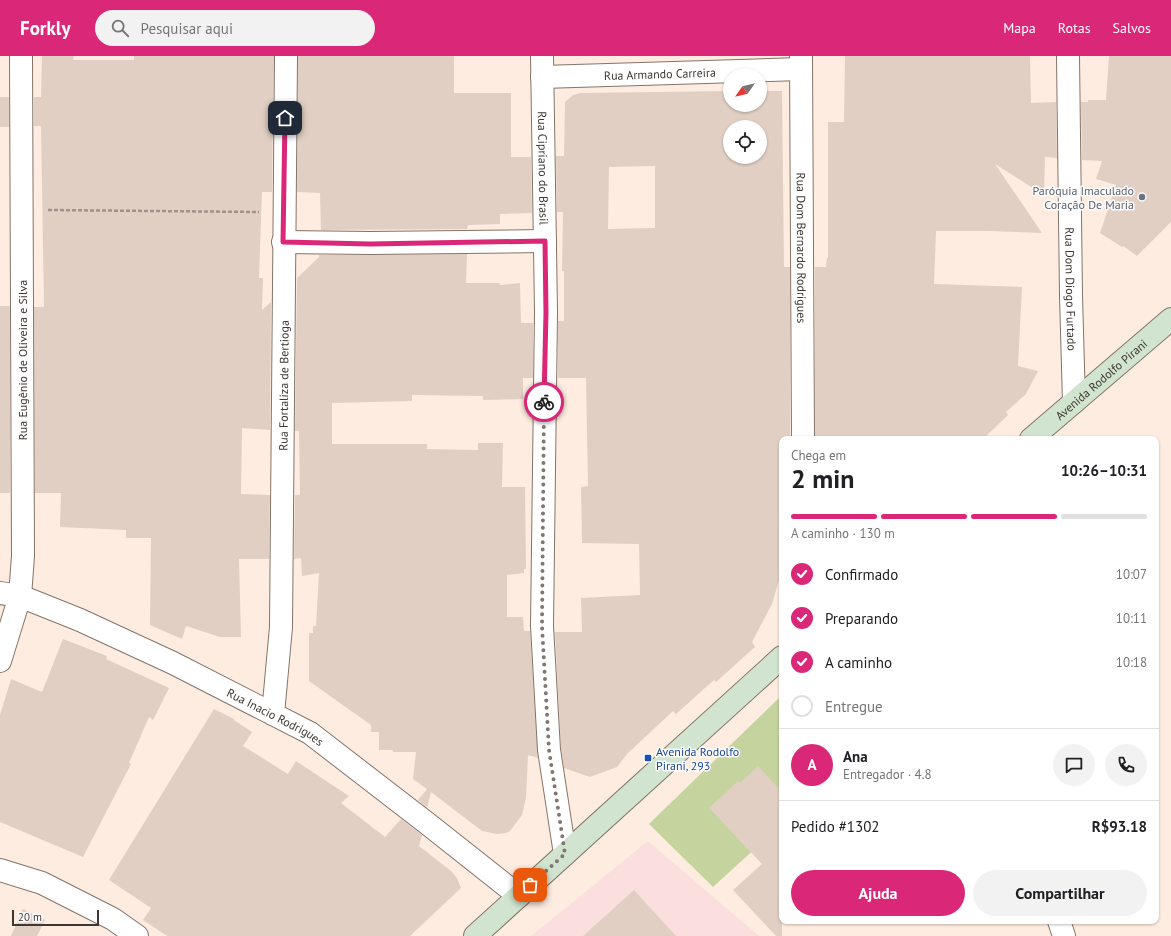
<!DOCTYPE html>
<html lang="pt">
<head>
<meta charset="utf-8">
<style>
  :root { --surface:#fff; --page:#f2f2f2; --text:#202124; --muted:#757577; --line:#e0e0e0; --accent:#db2777 }
  body { margin:0; font-family:"PT Sans",sans-serif; background:var(--page); color:var(--text); height:100vh; display:flex; flex-direction:column; font-size:15px; white-space:nowrap }
  * { box-sizing:border-box; margin:0 }
  p { font-size:13px; color:var(--muted) }
  .icon { flex:none; width:22px; height:22px; fill:none; stroke:currentColor; stroke-width:2; stroke-linecap:round; stroke-linejoin:round }
  .map { position:relative; flex:1; overflow:hidden }
  .drawer { position:absolute; left:779px; top:380px; width:380px; height:488px; display:flex; flex-direction:column; background:var(--surface); border-radius:8px; box-shadow:0 1px 3px #0004 }
  .drawer>* { flex:none }
  .needle { width:26px; rotate:236deg }
  .controls { position:absolute; left:723px; top:12px; display:grid; gap:8px }
  .controls a { display:grid; place-items:center; width:44px; height:44px; border-radius:50%; background:var(--surface); box-shadow:0 1px 3px #0004; font-size:20px }
  .scale { position:absolute; left:12px; bottom:10px; width:87px; box-sizing:border-box; padding-left:4px; border:2px solid #3f3733; border-top:0; font-size:11px; line-height:14px; white-space:nowrap; color:#3f3733; -webkit-text-stroke:3px #fdfdfd; paint-order:stroke }
  .pin { position:absolute; display:grid; place-items:center; width:34px; height:34px; color:#fff; margin:-17px; border-radius:8px; box-shadow:0 2px 6px #0006 }
  .courier { position:absolute; display:grid; place-items:center; width:40px; height:40px; margin:-20px; border:3px solid #db2777; border-radius:50%; background:#fff; color:#222; box-shadow:0 1px 5px #0007 }
  .overview em { font-style:normal; font-weight:700 }
  .overview div { display:flex; flex-direction:column-reverse }
  .overview { display:flex; align-items:center; justify-content:space-between; height:68px; padding:0 12px }
  h1 { font-size:26px; font-weight:700; line-height:30px }
  .bar { display:grid; grid-template-columns:repeat(4,1fr); gap:6px 4px; align-content:center; height:48px; padding:0 12px }
  .bar i { height:5px; border-radius:3px; background:var(--line) }
  .bar .active { background:var(--accent) }
  .bar p { grid-column:span 4 }
  .line { display:flex; align-items:center; gap:10px; padding:0 12px; border-top:1px solid var(--line) }
  .line div { flex:1 }
  .round { display:grid; place-items:center; flex:none; width:42px; height:42px; border-radius:21px; background:var(--page) }
  ol { padding:0 12px; list-style:none }
  li { display:flex; align-items:center; gap:12px; height:44px }
  li p { margin-inline-start:auto }
  li .icon { padding:4px; border-radius:50%; background:var(--accent); color:#fff; stroke-width:4 }
  li:last-child { color:var(--muted) }
  li i { width:22px; height:22px; border:2px solid var(--line); border-radius:50% }
  .primary-button { display:flex; gap:8px; margin-top:auto; padding:8px 12px }
  .primary-button a { flex:1; height:46px; border-radius:24px; background:var(--accent); color:#fff; font-size:16px; font-weight:700; line-height:46px; text-align:center }
  .primary-button a+a { background:var(--page); color:var(--text) }
  header { display:flex; align-items:center; gap:24px; box-sizing:border-box; height:56px; padding:0 20px; background:var(--accent); color:#fff }
  header strong { font-size:19px }
  nav { display:flex; gap:22px; margin-inline-start:auto; font-size:14px }
  .search { width:280px; height:36px; background:var(--page); display:flex; align-items:center; gap:10px; box-sizing:border-box; padding:0 14px; border-radius:22px; color:var(--muted); font-size:15px }
  .map>svg:first-child { display:block }
  .education { fill:#fadfde }
  .green { fill:#c5d39f }
  .building { fill:#e1cfc3; fill-rule:evenodd }
  .lines { fill:none; stroke-linecap:round; stroke-linejoin:round }
  .minor-casing { stroke:#847469; stroke-width:24 }
  .secondary-casing { stroke:#847469; stroke-width:24 }
  .path { stroke:#a0928a; stroke-width:2.5; stroke-dasharray:4 2; stroke-linecap:butt }
  .minor { stroke:#fff; stroke-width:22 }
  .secondary { stroke:#d1e4cf; stroke-width:22 }
  .done { stroke:#827670; stroke-width:4; stroke-dasharray:0 7.2 }
  .route { stroke:#db2777; stroke-width:5 }
  .worship-dot { fill:#6b7280; stroke:#fdfdfd; stroke-width:1.5 }
  .transit-dot { fill:#1a4fb4; stroke:#fdfdfd; stroke-width:1.5 }
  .labels { text-anchor:middle; dominant-baseline:central; stroke-width:3; stroke-linejoin:round; paint-order:stroke }
  .street-label { font-size:12px; fill:#3f3733; stroke:#fdfdfd }
  .worship-label { font-size:12px; fill:#5b616d; stroke:#fdfdfd; text-anchor:end }
  .transit-label { font-size:12px; fill:#164399; stroke:#fdfdfd; text-anchor:start }
</style>
</head>
<body>
<header>
<strong>Forkly</strong>
<div class="search"><svg class="icon" aria-label="search" viewBox="0 0 24 24"><circle cx="10" cy="10" r="6"/><path d="M15 15l6 6"/></svg>Pesquisar aqui</div>
<nav><a>Mapa</a><a>Rotas</a><a>Salvos</a></nav>
</header>
<div class="map">
<svg width="1171" height="880" viewBox="0 0 1171 880">
  <rect width="100%" height="100%" fill="#ffece0"/>
  <!-- education -->
  <path class="education" d="M648 785 759 880H531Z"/>
  <!-- green -->
  <path class="green" d="M782 639V768L713 831 649 768Z"/>
  <!-- building -->
  <path class="building" d="M42 0H74L73 4H134V0H274L272 136H262L259 222H263L262 254 271 246 270 374 242 372 241 438 270 439 269 503H239L241 581H220L186 570 182 583 150 569 151 482H126V474L60 471 61 437H35L34 251H44L41 70H34V41H41Z
    M298 0H454V37H511V101H531L532 157 500 158V168L468 169 467 173 321 174 320 137 297 136Z
    M845 0H1030L1031 47 1056 46 1057 102 1045 101 1044 139 995 108 1042 177 988 175H936L934 228 1022 231 1018 310 1038 315 1026 338 1006 356 1008 359 983 383H815V211H826L827 202H828V66H844Z
    M1109 0H1171V166L1137 200 1123 190 1122 191 1100 177 1116 129 1096 123 1102 105 1082 104 1081 46H1088V44H1106Z
    M730 35V49H760V35H782L784 211H790V383H782V514L772 548 752 586 755 591 716 626 714 624 676 658 673 655 627 698 617 711 590 721 564 712 561 693 555 576H582L581 542 640 539 639 488 582 487 581 431 588 430 586 322H558V265H564V215H562L563 156H557L556 100H564L565 46 573 39 581 37ZM730 71H760V101H730ZM655 110V172L608 173 609 111Z
    M0 41H9V71H0Z
    M467 198 466 227H499L500 229 520 227 521 267H533V322H523V343L483 344V340L412 339V345L332 347V388H427V393L478 394V387H503L502 431H525L526 513H524V517L507 519V561H523L524 575H530L538 702 528 699 526 742 522 759 510 775 506 777 497 778 482 775 431 736 427 752 418 744 427 733 413 723 416 696H393V694H379V676H371V669L309 625V577H313V570H316L319 517 302 520 301 502 294 503 295 439H300L299 375H295L297 222 319 201V199Z
    M0 250H10V437H0Z
    M63 583 107 600 106 603 169 632 153 664 149 661 129 707 131 708 83 801 0 766V659L11 623 42 636Z
    M214 653 234 663V664L252 676 243 690 288 718 296 705 349 740 341 747 385 781 401 763 422 779 419 790 451 815 457 822 461 832 410 880H167L143 864 151 852 109 824Z
    M758 710 782 736V880H776L733 834 762 808 709 752 738 725 740 727Z
    M634 834 676 880H583Z
    M23 853 45 864 37 880H11Z"/>
  <g class="lines">
    <!-- minor casing -->
    <g class="minor-casing">
      <g id="minor">
        <path id="s1" d="M542 0 546 256 542 570 549 694 565 798"/>
        <path id="s2" d="M801 0 803 383"/>
        <path id="s3" d="M1068 0 1071 240 1074 346"/>
        <path id="s4" d="M542 21 801 13"/>
        <path d="M283 186 370 187 545 185"/>
        <path id="s5" d="M0 537 20 540 80 564 173 607 310 677 428 768 519 840"/>
        <path d="M0 605 20 540 23 500 21 0"/>
        <path id="s6" d="M273 658 281 571 286 0"/>
        <path d="M0 814 42 827 113 863 137 880"/>
        <path d="M1059 865 1064 880"/>
      </g>
    </g>
    <!-- secondary casing -->
    <g class="secondary-casing">
      <g id="secondary">
        <path id="s7" d="M1031 383 1171 263"/>
        <path d="M475 880 782 601"/>
      </g>
    </g>
    <!-- path -->
    <path class="path" d="M48 154 259 156"/>
    <!-- minor -->
    <use href="#minor" class="minor"/>
    <!-- secondary -->
    <use href="#secondary" class="secondary"/>
  </g>
  <g class="lines">
    <!-- done -->
    <path class="done" d="M530 829 565 798 549 694 542 570 544 346"/>
    <!-- route -->
    <path class="route" d="M285 62 283 186 370 188 545 185 546 256 544 346"/>
  </g>
  <!-- markers -->
  <circle class="worship-dot" cx="1142" cy="141" r="4"/>
  <rect class="transit-dot" x="644" y="698" width="8" height="8" rx="2"/>
  <g class="labels">
    <!-- street labels -->
    <g class="street-label">
      <text stroke="none"><textPath href="#s4" startOffset="118">Rua Armando Carreira</textPath></text>
      <text stroke="none"><textPath href="#s1" startOffset="112">Rua Cipriano do Brasil</textPath></text>
      <text stroke="none"><textPath href="#s2" startOffset="192">Rua Dom Bernardo Rodrigues</textPath></text>
      <text stroke="none"><textPath href="#s3" startOffset="233">Rua Dom Diogo Furtado</textPath></text>
      <text transform="translate(22 304) rotate(-90)">Rua Eugênio de Oliveira e Silva</text>
      <text stroke="none"><textPath href="#s7" startOffset="92">Avenida Rodolfo Pirani</textPath></text>
      <text stroke="none"><textPath href="#s6" startOffset="329">Rua Fortaliza de Bertioga</textPath></text>
      <text stroke="none"><textPath href="#s5" startOffset="303">Rua Inacio Rodrigues</textPath></text>
    </g>
    <!-- worship labels -->
    <g class="worship-label">
      <text x="1134" y="134">Paróquia Imaculado<tspan x="1134" dy="14">Coração De Maria</tspan></text>
    </g>
    <!-- transit labels -->
    <g class="transit-label">
      <text x="656" y="695">Avenida Rodolfo<tspan x="656" dy="14">Pirani, 293</tspan></text>
    </g>
  </g>
</svg>
<div class="controls">
<a><svg class="needle" viewBox="-14 -14 28 28"><path d="M0-13l5 13h-10z" fill="#e53935"/><path d="M0 13l5-13h-10z" fill="#757577"/></svg></a>
<a><svg class="icon" aria-label="locate" viewBox="0 0 24 24"><circle cx="12" cy="12" r="6"/><path d="M12 2v4M12 18v4M2 12h4M18 12h4"/></svg></a>
</div>
<div class="scale">20 m</div>
<div class="pin" style="left:530px;top:829px;background:#ea580c"><svg class="icon" aria-label="bag" viewBox="0 0 24 24"><path d="M5 8h14l-1 12H6zM9 8a3 3 0 0 1 6 0"/></svg></div>
<div class="pin" style="left:285px;top:62px;background:#1f2937"><svg class="icon" aria-label="home" viewBox="0 0 24 24"><path d="M3 11l9-7 9 7M6 9v11h12V9"/></svg></div>
<div class="courier" style="left:544px;top:346px"><svg class="icon" aria-label="bike" viewBox="0 0 24 24"><circle cx="6" cy="16" r="4"/><circle cx="18" cy="16" r="4"/><path d="M6 16l4-8h5l3 8M10 8l3 8H6M13 5h3"/></svg></div>
<section class="drawer">
<div class="overview"><div><h1>2 min</h1><p>Chega em</p></div><em>10:26–10:31</em></div>
<div class="bar"><i class="active"></i><i class="active"></i><i class="active"></i><i></i><p>A caminho · 130 m</p></div>
<ol>
<li><svg class="icon" aria-label="check" viewBox="0 0 24 24"><path d="M5 12l5 5 9-10"/></svg>Confirmado<p>10:07</p></li>
<li><svg class="icon" aria-label="check" viewBox="0 0 24 24"><path d="M5 12l5 5 9-10"/></svg>Preparando<p>10:11</p></li>
<li><svg class="icon" aria-label="check" viewBox="0 0 24 24"><path d="M5 12l5 5 9-10"/></svg>A caminho<p>10:18</p></li>
<li><i></i>Entregue</li>
</ol>
<div class="line" style="height:72px"><b class="round" style="background:var(--accent);color:#fff">A</b><div><b>Ana</b><p>Entregador · 4.8</p></div><a class="round"><svg class="icon" aria-label="chat" viewBox="0 0 24 24"><path d="M4 5h16v11H9l-5 4z"/></svg></a><a class="round"><svg class="icon" aria-label="phone" viewBox="0 0 24 24"><path d="M5 4h4l2 5-3 2q2 4 5 5l2-3 5 2v4C11 20 4 13 5 4z"/></svg></a></div>
<div class="line" style="height:52px"><div>Pedido #1302</div><b>R$93.18</b></div>
<div class="primary-button"><a>Ajuda</a><a>Compartilhar</a></div>
</section>
</div>
</body>
</html>
